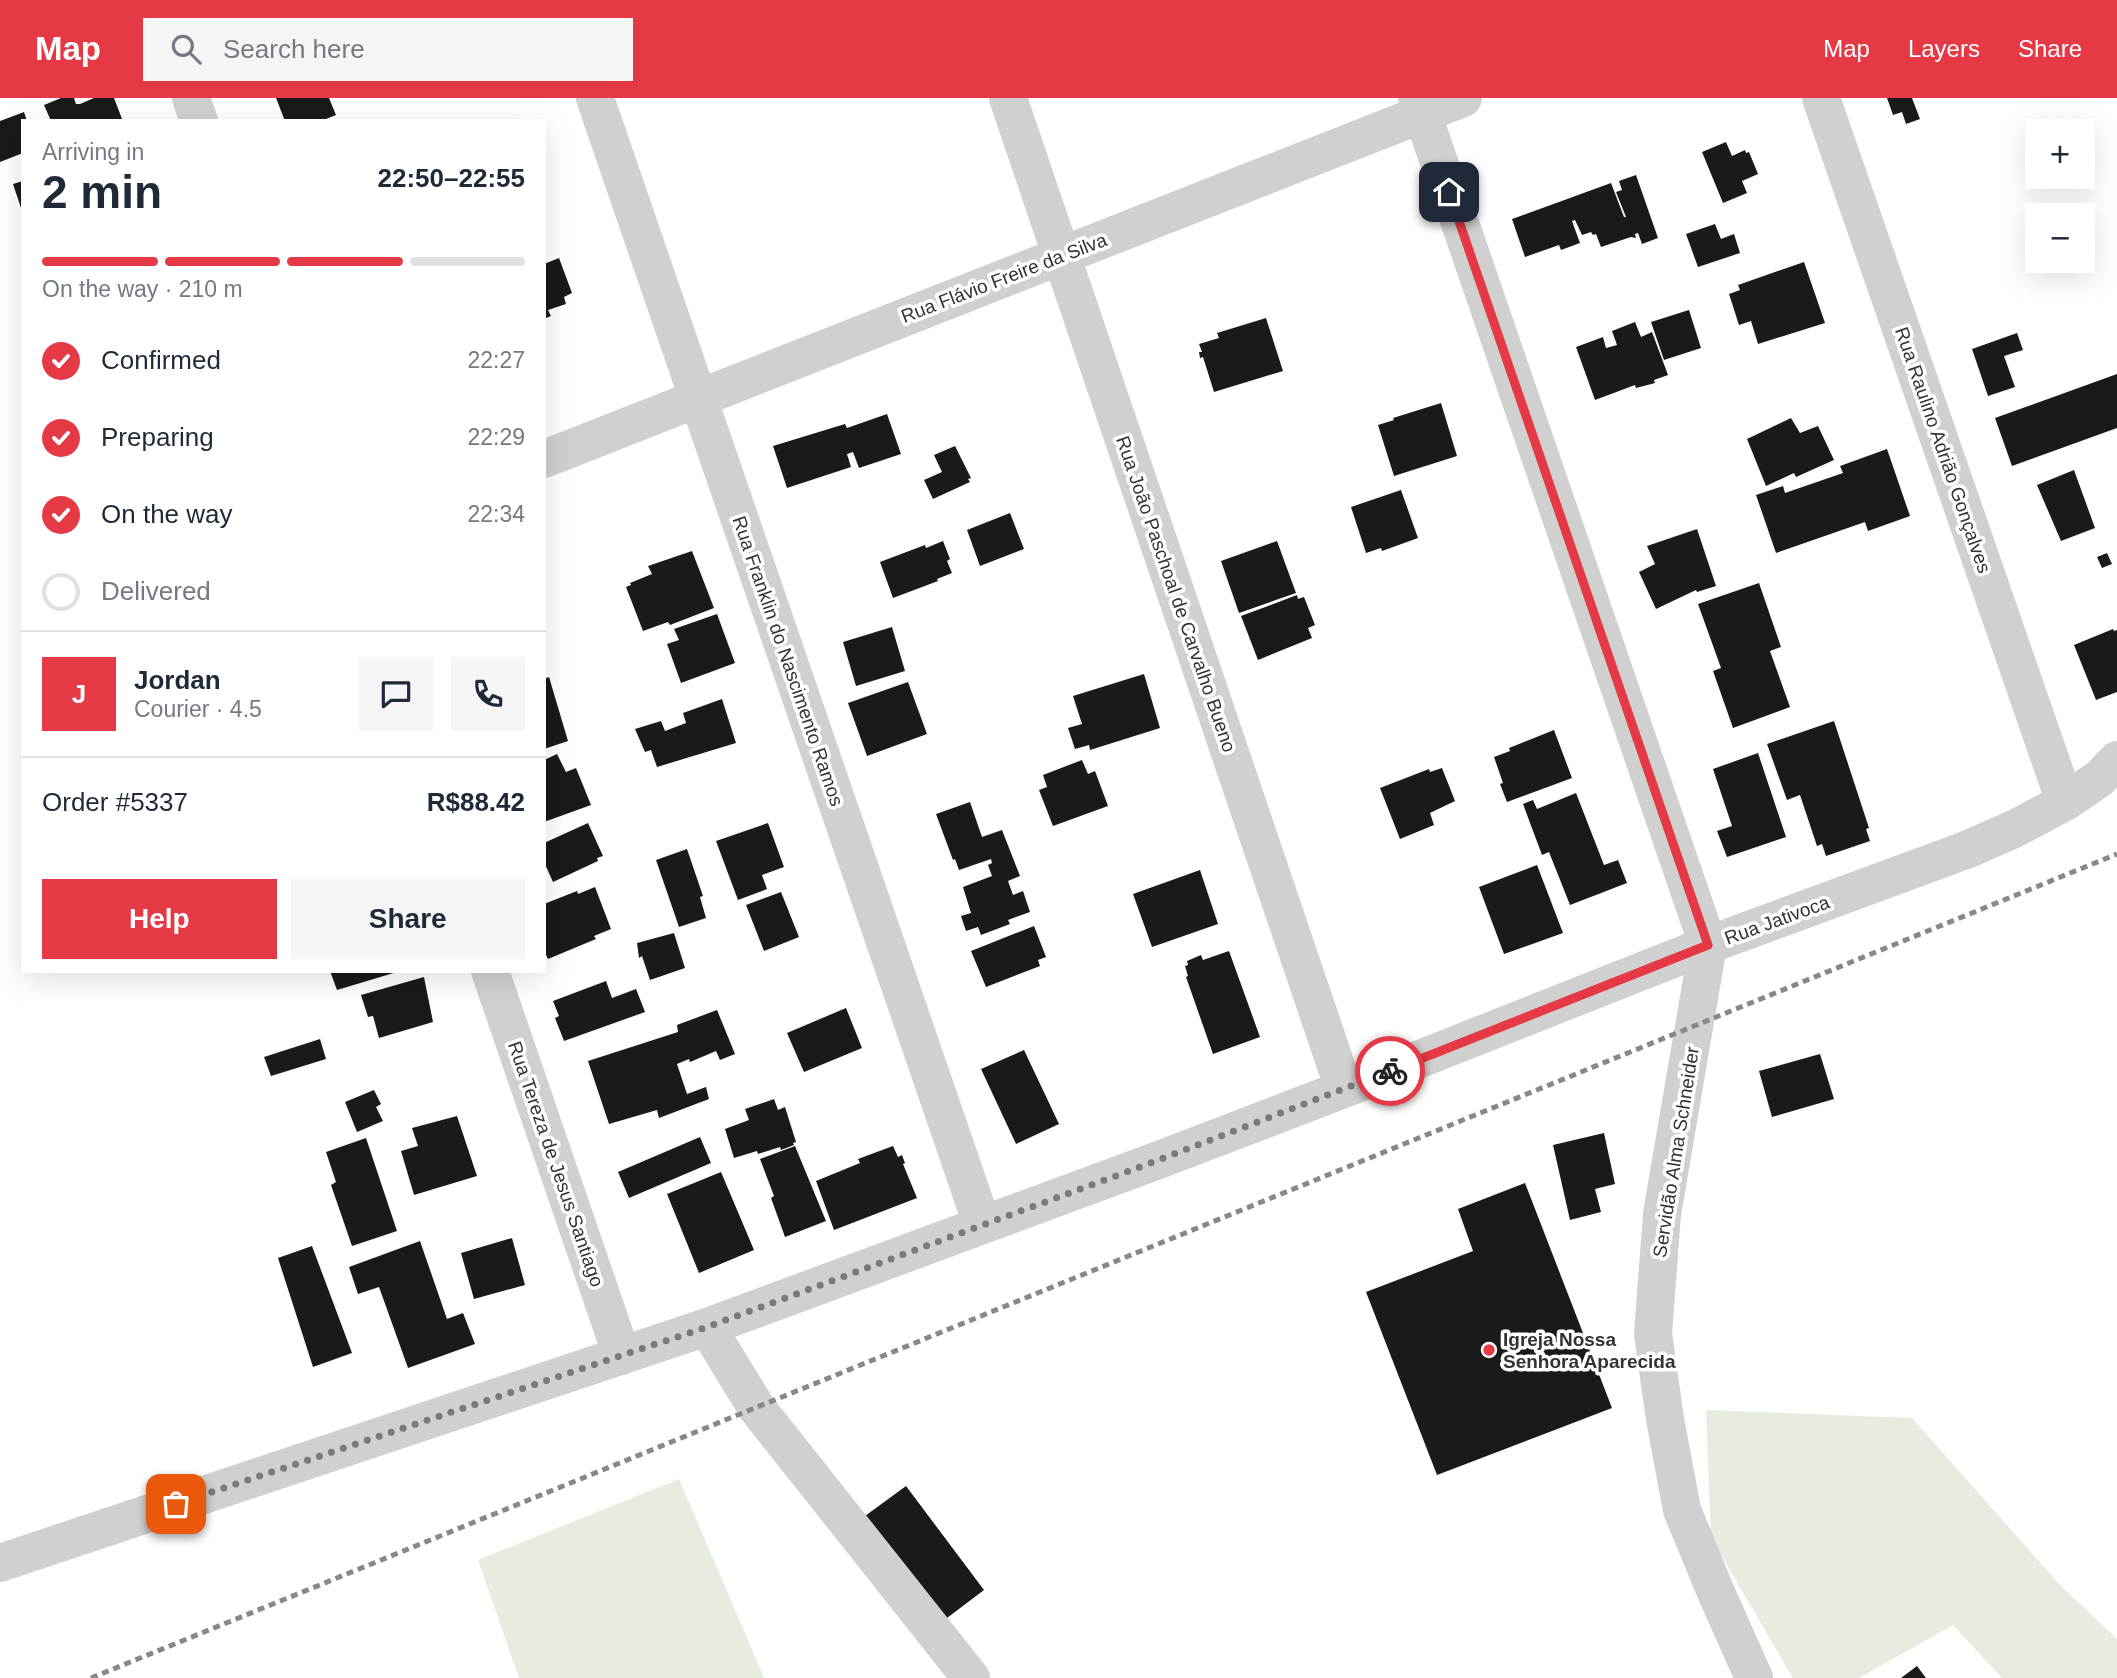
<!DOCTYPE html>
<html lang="en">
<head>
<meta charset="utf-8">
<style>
  :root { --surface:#fff; --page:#f6f6f7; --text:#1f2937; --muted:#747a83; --line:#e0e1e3; --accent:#e63946 }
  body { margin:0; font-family:Arial,sans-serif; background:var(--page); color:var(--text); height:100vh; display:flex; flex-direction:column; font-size:26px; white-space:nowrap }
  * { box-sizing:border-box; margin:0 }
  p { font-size:23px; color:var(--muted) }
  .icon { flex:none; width:38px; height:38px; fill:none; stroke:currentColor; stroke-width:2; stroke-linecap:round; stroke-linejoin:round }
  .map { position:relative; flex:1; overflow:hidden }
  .side { position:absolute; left:21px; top:21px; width:525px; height:854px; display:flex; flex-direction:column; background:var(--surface); border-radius:0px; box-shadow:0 7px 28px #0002 }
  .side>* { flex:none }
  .fabs { position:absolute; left:2025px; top:21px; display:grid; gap:14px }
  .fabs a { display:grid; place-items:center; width:70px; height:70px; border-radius:0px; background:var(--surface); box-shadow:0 7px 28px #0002; font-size:35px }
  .pin { position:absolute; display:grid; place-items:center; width:60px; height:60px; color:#fff; margin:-30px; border-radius:14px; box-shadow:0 4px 10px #0006 }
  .courier { position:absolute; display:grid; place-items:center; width:70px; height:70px; margin:-35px; border:5px solid #e63946; border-radius:50%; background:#fff; color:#222; box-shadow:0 2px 9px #0007 }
  .head em { font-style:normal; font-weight:700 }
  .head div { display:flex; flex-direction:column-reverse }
  .head { display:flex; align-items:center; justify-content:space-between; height:119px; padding:0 21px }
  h1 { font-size:46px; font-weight:700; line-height:52px }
  .bar { display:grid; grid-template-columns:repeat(4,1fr); gap:10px 7px; align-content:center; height:84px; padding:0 21px }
  .bar i { height:9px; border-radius:5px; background:var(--line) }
  .bar .current { background:var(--accent) }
  .bar p { grid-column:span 4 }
  .line { display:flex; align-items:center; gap:18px; padding:0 21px; border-top:2px solid var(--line) }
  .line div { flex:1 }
  .round { display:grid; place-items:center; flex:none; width:74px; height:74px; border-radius:0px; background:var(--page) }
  ol { padding:0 21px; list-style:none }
  li { display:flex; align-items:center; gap:21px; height:77px }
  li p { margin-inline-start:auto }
  li .icon { padding:7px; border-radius:50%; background:var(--accent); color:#fff; stroke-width:4 }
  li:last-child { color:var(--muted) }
  li i { width:38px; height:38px; border:4px solid var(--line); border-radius:50% }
  .action { display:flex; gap:14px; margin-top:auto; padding:14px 21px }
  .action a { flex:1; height:80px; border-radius:0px; background:var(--accent); color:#fff; font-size:28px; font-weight:700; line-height:80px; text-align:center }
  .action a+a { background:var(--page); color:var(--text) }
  header { display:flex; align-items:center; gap:42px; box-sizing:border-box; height:98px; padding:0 35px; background:var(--accent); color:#fff }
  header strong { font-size:33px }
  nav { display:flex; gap:38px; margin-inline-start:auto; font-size:24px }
  .search { width:490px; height:63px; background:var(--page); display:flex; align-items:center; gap:18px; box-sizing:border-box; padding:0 24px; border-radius:0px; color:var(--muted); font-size:26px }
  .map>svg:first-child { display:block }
  .green { fill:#e6ecdf }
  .building { fill:#1a1a1a }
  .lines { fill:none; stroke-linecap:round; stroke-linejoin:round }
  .minor { stroke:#d0d0d0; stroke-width:38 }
  .rail { stroke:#888; stroke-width:5; stroke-dasharray:7 5; stroke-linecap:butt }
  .done { stroke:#7a7a7a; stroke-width:7; stroke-dasharray:0 12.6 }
  .route { stroke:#e63946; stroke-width:9 }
  .poi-dot { fill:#e63946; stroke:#fff; stroke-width:2.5 }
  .labels { text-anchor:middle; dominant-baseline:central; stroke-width:7; stroke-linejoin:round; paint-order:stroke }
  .street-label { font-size:19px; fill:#333; stroke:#fff }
  .poi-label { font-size:19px; font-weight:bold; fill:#333; stroke:#fff; text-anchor:start }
</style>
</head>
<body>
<header>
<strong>Map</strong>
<div class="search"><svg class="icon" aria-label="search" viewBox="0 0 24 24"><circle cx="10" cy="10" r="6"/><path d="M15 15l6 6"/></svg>Search here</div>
<nav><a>Map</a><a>Layers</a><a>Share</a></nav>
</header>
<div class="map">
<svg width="2117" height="1580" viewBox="0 0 2117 1580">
  <rect width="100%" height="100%" fill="#fff"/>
  <!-- green -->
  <path class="green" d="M1706 1312 1912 1320 2059 1486 2117 1541V1580H2002L1953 1527 1859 1580H1793L1711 1440Z
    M679 1381 764 1580H519L478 1462Z"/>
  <!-- building -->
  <path class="building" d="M61 0H74L76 6H80L94 0H114L122 21 117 23H51L44 7Z
    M276 0H329L336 17 321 23H285Z
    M1887 0H1912L1920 21 1906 26 1902 14 1893 17Z
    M24 14 27 23H23V55L0 64V23Z
    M1726 44 1732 58 1745 52 1746 55 1749 54 1758 76 1742 83 1747 95 1723 105 1702 54Z
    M1636 77 1658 140 1642 146 1638 135 1635 136 1636 140 1631 139 1601 149 1596 136 1593 137 1591 134 1582 137 1575 122 1572 123 1580 145 1561 152 1559 147 1525 159 1512 121 1611 85 1624 119H1626L1616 94 1622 92 1619 83Z
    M23 83V113H22L13 86Z
    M1715 126 1721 141 1734 136 1740 155 1698 169 1686 136Z
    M559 160 572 195 564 199 566 206 548 212 551 218 544 221V166Z
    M1804 164 1825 225 1758 246 1751 223 1739 227 1729 196 1740 192 1738 187Z
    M1689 212 1701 250 1664 262 1651 224Z
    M1266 220 1283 273 1214 294 1203 259 1200 260 1199 254H1202L1199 246 1219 240 1217 235Z
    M1635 224 1641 239 1652 234 1668 277 1654 282 1655 285 1636 290 1635 287 1595 302 1576 249 1603 239 1606 250 1617 247 1612 233Z
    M2017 235 2023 252 2004 258 2015 289 1988 298 1972 251Z
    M2117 276V330L2012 368 1995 320Z
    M1441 305 1457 358 1394 378 1378 327 1394 322 1393 320Z
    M887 316 901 356 859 370 853 354 847 356 851 369 787 390 773 348 845 326 847 330Z
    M1791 320 1800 335 1818 328 1834 362 1796 379 1794 375 1766 388 1747 341Z
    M955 348 971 380 968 381 970 384 933 401 924 382 942 374 934 357Z
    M1887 351 1910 418 1868 433 1865 424 1776 455 1756 397 1783 388 1785 395 1843 375 1840 368Z
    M2074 372 2095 430 2061 443 2037 387Z
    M1401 392 1418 440 1382 453 1381 450 1366 455 1351 409Z
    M1010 415 1024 451 980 468 967 432Z
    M1697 431 1716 488 1697 494 1696 492 1656 511 1639 474 1655 466 1647 448Z
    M943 443 950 461 947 463 952 475 937 481 938 483 893 500 880 464 925 447 926 450Z
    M1277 443 1296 495 1239 515 1221 463Z
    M692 453 714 510 670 527 668 524 643 533 626 489 631 487 630 485 652 476 648 468Z
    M2107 455 2112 466 2102 470 2097 459Z
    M1759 485 1781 549 1770 553 1790 609 1733 630 1713 573 1721 570 1698 506Z
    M1297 497 1298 501 1304 499 1315 527 1308 530 1312 540 1258 562 1241 518Z
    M717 516 735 565 681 585 667 546 679 542 674 531Z
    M892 529 905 573 856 588 843 544Z
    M2113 531 2114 533 2117 532V594L2096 602 2074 547Z
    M1144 576 1160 630 1090 652 1089 647 1075 651 1068 630 1082 626 1073 598Z
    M549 579 568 643 544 651V581Z
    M908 584 927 636 867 658 848 605Z
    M722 601 736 645 657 669 651 652 645 654 635 631 661 623 665 633 686 625 683 615Z
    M1834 623 1869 730 1866 731 1870 743 1826 758 1822 746 1817 748 1800 697 1787 702 1767 646Z
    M1554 632 1572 680 1507 704 1500 686 1503 685 1494 659 1510 653 1509 650Z
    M1758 655 1786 739 1727 759 1717 733 1732 728 1713 671Z
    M557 656 566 674 576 670 591 707 544 724V662Z
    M1082 662 1088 676 1095 673 1108 708 1053 728 1039 692 1047 689 1043 677Z
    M1442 670 1455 703 1430 715 1434 727 1400 741 1380 690 1429 671 1430 674Z
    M1576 695 1604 767 1618 762 1627 785 1570 807 1549 754 1542 757 1523 706 1533 702 1537 711Z
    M970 704 982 739 1002 732 1020 778 1008 783 1013 797 1023 793 1030 814 1008 822 1010 826 981 837 978 829 966 833 961 818 971 815 963 789 992 778 988 767 992 765 991 761 959 772 955 761 953 762 936 716Z
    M588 725 603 758 597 760 598 763 553 784 544 764V745Z
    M768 725 784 769 762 777 767 791 738 802 716 743Z
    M687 751 703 798 700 799 706 820 679 829 656 762Z
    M1537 767 1563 835 1504 856 1479 789Z
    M1200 772 1218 826 1152 849 1133 796Z
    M595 789 611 831 594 838 596 841 548 861 544 853V806L577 793 578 796Z
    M781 794 799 839 764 853 746 807Z
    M1034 828 1046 859 1038 862 1040 868 986 889 971 853Z
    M674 835 685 870 650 882 642 858 639 860 637 845Z
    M1229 853 1260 939 1213 956 1186 879 1188 878 1185 868 1188 867 1187 863 1201 857 1203 862Z
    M330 873H397V874L337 892Z
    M424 879 433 924 379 940 373 918 368 919 361 897Z
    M606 883 612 900 636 891 645 914 564 943 555 920 559 918 553 903Z
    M846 910 862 950 804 974 787 935Z
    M717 912 735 956 720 962 716 953 690 964 689 961 677 966 687 996 706 989 709 1001 659 1020 657 1012 609 1026 588 963 678 934 677 927Z
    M320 941 326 961 271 978 264 959Z
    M1024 952 1059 1026 1016 1046 981 971Z
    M1820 956 1834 1001 1772 1019 1759 973Z
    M374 992 381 1006 376 1009 383 1023 357 1034 345 1004Z
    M774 1001 778 1012 785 1009 796 1044 793 1045 794 1047 781 1052 780 1049 758 1056 757 1053 734 1060 725 1031 749 1022 745 1011Z
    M457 1018 477 1078 414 1097 401 1053 418 1048 412 1030Z
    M1604 1035 1615 1086 1595 1091 1601 1114 1570 1122 1553 1047Z
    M700 1039 711 1065 629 1100 618 1074Z
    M366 1040 397 1133 352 1148 331 1087 336 1084 326 1054Z
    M795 1048 826 1123 785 1139 771 1100 774 1098 760 1061Z
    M893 1048 898 1059 902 1057 905 1065 903 1066 917 1100 834 1132 816 1083 860 1065 858 1061Z
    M721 1074 754 1152 699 1175 667 1096Z
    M1525 1085 1612 1310 1437 1377 1366 1194 1473 1153 1458 1111Z
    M512 1140 525 1187 474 1201 461 1155Z
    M420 1143 447 1221 463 1215 475 1246 408 1270 379 1189 358 1196 349 1169Z
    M312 1148 352 1255 313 1269 278 1160Z
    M906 1388 984 1492 943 1523 865 1418Z
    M1917 1568 1926 1580H1901Z"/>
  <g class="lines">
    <!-- minor -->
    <path class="minor" d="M191 0 199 23
      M595 0 982 1126
      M1008 0 1344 991
      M1417 0 1708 847 1662 1116 1653 1236 1665 1321 1682 1412 1715 1492 1754 1580
      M1821 0 2065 704
      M544 361 1463 0
      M490 873 622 1258
      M707 1229 756 1309 971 1580
      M0 1465 707 1229 1156 1063 1344 991 1708 847 1966 752 2014 731 2065 704 2100 680 2117 662"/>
    <!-- rail -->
    <path class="rail" d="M91 1580 2117 756"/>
  </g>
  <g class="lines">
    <!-- done -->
    <path class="done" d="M176 1406 707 1229 1156 1063 1390 973"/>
    <!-- route -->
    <path class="route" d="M1390 973 1708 847 1449 94"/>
  </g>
  <!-- markers -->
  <circle class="poi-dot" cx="1489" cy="1252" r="7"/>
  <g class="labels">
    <!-- street labels -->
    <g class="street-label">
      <text transform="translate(1004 180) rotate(-21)">Rua Flávio Freire da Silva</text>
      <text transform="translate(1943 352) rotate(71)">Rua Raulino Adrião Gonçalves</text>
      <text transform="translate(1176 496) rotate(71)">Rua João Paschoal de Carvalho Bueno</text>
      <text transform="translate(788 563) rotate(71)">Rua Franklin do Nascimento Ramos</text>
      <text transform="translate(1777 822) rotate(-20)">Rua Jativoca</text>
      <text transform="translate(1676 1054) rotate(-81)">Servidão Alma Schneider</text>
      <text transform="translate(556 1066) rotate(71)">Rua Tereza de Jesus Santiago</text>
    </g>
    <!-- poi labels -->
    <g class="poi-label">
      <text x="1503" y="1241">Igreja Nossa<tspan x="1503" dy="22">Senhora Aparecida</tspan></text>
    </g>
  </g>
</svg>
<div class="fabs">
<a>+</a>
<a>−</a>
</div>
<div class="pin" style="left:176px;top:1406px;background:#ea580c"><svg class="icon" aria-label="bag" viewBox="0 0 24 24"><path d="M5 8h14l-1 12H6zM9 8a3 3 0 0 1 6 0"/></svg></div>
<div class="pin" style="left:1449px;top:94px;background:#1f2937"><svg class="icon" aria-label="home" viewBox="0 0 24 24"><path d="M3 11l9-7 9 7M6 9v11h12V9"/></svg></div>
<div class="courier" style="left:1390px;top:973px"><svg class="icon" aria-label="bike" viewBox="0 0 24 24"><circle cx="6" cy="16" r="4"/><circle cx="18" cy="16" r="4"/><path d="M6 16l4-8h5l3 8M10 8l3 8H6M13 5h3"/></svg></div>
<section class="side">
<div class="head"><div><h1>2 min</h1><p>Arriving in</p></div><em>22:50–22:55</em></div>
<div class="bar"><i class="current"></i><i class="current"></i><i class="current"></i><i></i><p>On the way · 210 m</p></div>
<ol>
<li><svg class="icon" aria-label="check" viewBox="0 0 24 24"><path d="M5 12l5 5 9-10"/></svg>Confirmed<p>22:27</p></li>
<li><svg class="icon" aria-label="check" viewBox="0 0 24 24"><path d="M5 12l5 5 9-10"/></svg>Preparing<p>22:29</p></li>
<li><svg class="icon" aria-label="check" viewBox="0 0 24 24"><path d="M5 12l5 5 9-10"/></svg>On the way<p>22:34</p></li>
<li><i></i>Delivered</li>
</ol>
<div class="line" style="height:126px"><b class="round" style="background:var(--accent);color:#fff">J</b><div><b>Jordan</b><p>Courier · 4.5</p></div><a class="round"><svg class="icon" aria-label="chat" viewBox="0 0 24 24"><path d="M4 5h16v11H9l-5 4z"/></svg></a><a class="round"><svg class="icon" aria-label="phone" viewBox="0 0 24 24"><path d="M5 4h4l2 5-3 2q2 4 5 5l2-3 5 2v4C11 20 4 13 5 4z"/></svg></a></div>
<div class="line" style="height:91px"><div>Order #5337</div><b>R$88.42</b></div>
<div class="action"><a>Help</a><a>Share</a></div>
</section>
</div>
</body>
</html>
